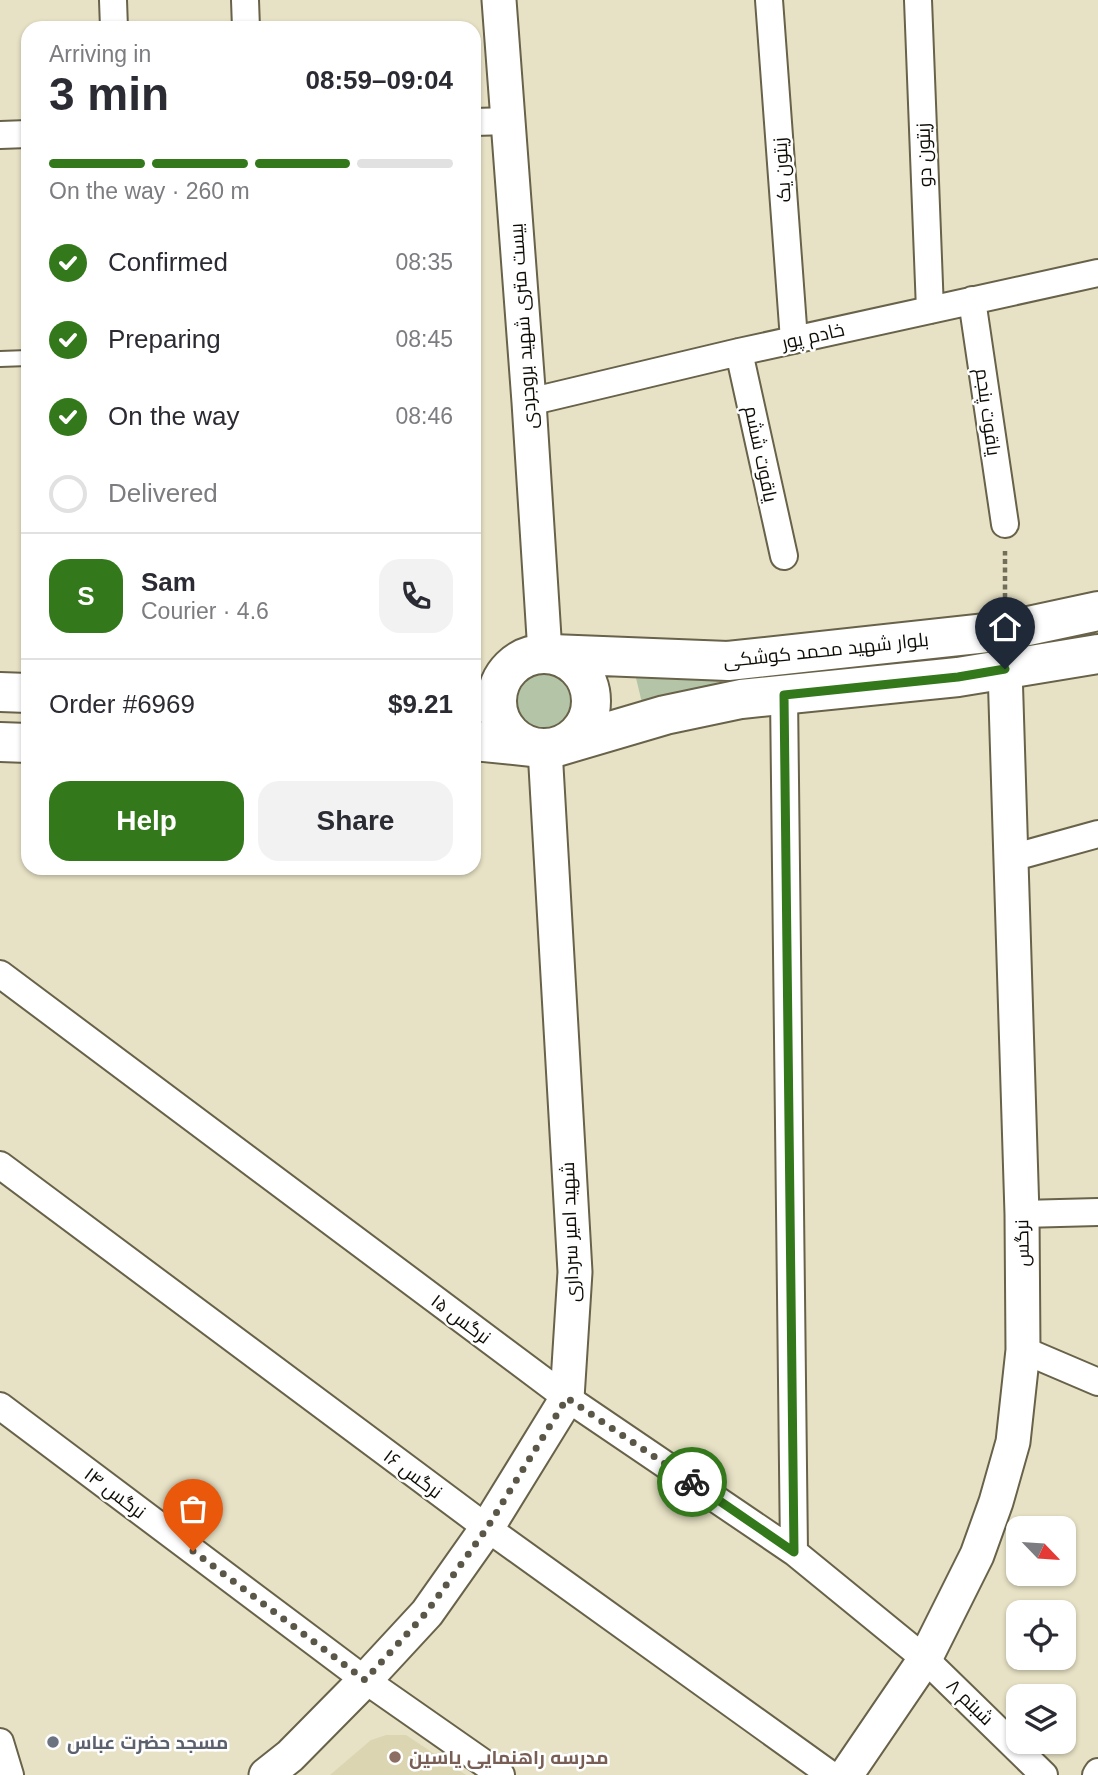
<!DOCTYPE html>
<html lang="en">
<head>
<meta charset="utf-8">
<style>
  :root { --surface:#fff; --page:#f2f2f3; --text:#2b2b33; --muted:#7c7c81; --line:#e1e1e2; --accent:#33791b }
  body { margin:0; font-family:Arial,Cairo,sans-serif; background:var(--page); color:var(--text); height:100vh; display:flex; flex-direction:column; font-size:26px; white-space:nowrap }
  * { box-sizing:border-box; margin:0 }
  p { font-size:23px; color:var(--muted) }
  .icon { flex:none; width:38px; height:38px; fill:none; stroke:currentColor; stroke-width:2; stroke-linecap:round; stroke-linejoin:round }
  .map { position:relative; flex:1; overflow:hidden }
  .details { position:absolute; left:21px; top:21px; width:460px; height:854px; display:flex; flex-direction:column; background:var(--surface); border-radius:21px; box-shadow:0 2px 5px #0004 }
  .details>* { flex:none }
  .needle { width:46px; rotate:115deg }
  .fabs { position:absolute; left:1006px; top:1516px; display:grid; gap:14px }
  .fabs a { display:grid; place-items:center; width:70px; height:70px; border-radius:14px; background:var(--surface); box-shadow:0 2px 5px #0004; font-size:35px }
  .pin { position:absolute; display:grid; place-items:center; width:60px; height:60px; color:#fff; margin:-72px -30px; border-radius:50% 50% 50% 0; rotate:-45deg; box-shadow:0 0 7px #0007 }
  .pin .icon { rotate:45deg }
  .courier { position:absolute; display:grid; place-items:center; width:70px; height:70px; margin:-35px; border:5px solid #33791b; border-radius:50%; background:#fff; color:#222; box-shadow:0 2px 9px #0007 }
  .headline em { font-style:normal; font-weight:700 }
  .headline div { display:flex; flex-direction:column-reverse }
  .headline { display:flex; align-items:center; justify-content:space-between; height:119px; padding:0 28px }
  h1 { font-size:46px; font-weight:700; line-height:52px }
  .bar { display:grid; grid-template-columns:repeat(4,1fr); gap:10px 7px; align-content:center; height:84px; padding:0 28px }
  .bar i { height:9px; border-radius:5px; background:var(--line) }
  .bar .active { background:var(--accent) }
  .bar p { grid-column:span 4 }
  .line { display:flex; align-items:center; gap:18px; padding:0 28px; border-top:2px solid var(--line) }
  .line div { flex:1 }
  .round { display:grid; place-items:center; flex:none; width:74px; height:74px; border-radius:21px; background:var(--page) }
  ol { padding:0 28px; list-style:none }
  li { display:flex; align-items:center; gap:21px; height:77px }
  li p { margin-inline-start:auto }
  li .icon { padding:7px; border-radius:50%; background:var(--accent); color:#fff; stroke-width:4 }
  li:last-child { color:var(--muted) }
  li i { width:38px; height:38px; border:4px solid var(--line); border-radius:50% }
  .button { display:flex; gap:14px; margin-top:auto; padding:14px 28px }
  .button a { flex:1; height:80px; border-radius:21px; background:var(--accent); color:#fff; font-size:28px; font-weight:700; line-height:80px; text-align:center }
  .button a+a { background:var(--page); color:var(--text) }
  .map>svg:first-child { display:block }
  .built { fill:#dbd5b1 }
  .green { fill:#b4c4a7 }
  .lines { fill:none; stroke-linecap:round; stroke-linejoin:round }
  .service-casing { stroke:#676249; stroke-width:18 }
  .minor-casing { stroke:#676249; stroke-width:30 }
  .tertiary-casing { stroke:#676249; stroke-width:37 }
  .secondary-casing { stroke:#676249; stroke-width:42 }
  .path { stroke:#716e5c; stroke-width:4.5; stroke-dasharray:5 3.5; stroke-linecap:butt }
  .service { stroke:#fff; stroke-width:14 }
  .minor { stroke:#fff; stroke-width:26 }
  .tertiary { stroke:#fff; stroke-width:33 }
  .secondary { stroke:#fff; stroke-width:38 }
  .done { stroke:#5a5748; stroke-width:7; stroke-dasharray:0 12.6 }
  .route { stroke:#33791b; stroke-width:9 }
  .worship-dot { fill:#6b7280; stroke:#fff; stroke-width:2.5 }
  .education-dot { fill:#8d6e63; stroke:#fff; stroke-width:2.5 }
  .labels { text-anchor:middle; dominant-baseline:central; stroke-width:5; stroke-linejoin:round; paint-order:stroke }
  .street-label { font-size:19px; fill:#0e0c04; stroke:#fff }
  .worship-label { font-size:19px; font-weight:bold; fill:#5b616d; stroke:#fff; text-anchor:start }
  .education-label { font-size:19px; font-weight:bold; fill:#785e54; stroke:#fff; text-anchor:start }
</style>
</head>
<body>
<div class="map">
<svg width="1098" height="1775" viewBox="0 0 1098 1775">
  <rect width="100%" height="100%" fill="#e7e2c5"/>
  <!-- built -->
  <path class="built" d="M386 1735H406L466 1775H330L371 1740Z"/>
  <!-- green -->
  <path class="green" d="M513 700a33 33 0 1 1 66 0a33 33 0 1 1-66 0Z
    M636 678 742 682 643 707Z"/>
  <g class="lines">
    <!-- service casing -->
    <g class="service-casing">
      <path id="service" d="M0 359 28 358"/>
    </g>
    <!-- minor casing -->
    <g class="minor-casing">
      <path id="minor" d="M113 0 114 28
        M245 0 246 28
        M769 0 794 340
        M918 0 930 310
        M474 122 509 121
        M0 135 28 134
        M972 300 1005 524
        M739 352 784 556
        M529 402 739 352 1098 273
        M784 695 794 1552
        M1011 858 1098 834
        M0 974 567 1398 794 1552 925 1659 1044 1775
        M0 1165 487 1528 831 1775
        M1022 1214 1098 1212
        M1023 1350 1098 1382
        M0 1406 365 1680 501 1775
        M0 1742 10 1775
        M1096 1775 1098 1772"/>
    </g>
    <!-- tertiary casing -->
    <g class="tertiary-casing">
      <path id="tertiary" d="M499 0 529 402 545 653
        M266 1775 290 1756 365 1680 427 1613 487 1528 567 1398 575 1272 545 749
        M846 1775 925 1659 977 1555 996 1502 1013 1442 1023 1350 1022 1214 1005 669"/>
    </g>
    <!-- secondary casing -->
    <g class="secondary-casing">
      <path id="secondary" d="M497 701a47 47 0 1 1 94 0a47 47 0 1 1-94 0Z
        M552 654 728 661 1005 631 1098 611
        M0 692 28 693
        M474 741 533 747
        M0 742 28 743
        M553 748 665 715 741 699 958 677 1098 654"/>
    </g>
    <!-- path -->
    <path class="path" d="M1005 598V551"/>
    <!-- service -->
    <use href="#service" class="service"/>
    <!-- minor -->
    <use href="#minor" class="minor"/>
    <!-- tertiary -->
    <use href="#tertiary" class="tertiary"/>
    <!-- secondary -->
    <use href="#secondary" class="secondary"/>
  </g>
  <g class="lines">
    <!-- done -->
    <path class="done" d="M193 1551 365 1680 426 1613 487 1528 567 1398 692 1482"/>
    <!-- route -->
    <path class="route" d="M692 1482 794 1552 784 695 958 677 1005 669"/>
  </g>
  <!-- markers -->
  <circle class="worship-dot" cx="53" cy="1742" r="7"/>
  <circle class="education-dot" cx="395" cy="1757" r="7"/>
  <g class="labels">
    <!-- street labels -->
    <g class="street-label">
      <text transform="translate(924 155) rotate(-92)">زیتون دو</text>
      <text transform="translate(782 170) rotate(-94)">زیتون یک</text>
      <text transform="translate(523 326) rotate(-94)">بیست متری شهید بروجردی</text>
      <text transform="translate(813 336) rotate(-13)">خادم پور</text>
      <text transform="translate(988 412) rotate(82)">یاقوت پنجم</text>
      <text transform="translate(761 454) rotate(78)">یاقوت ششم</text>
      <text transform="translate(826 650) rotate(-6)">بلوار شهید محمد کوشکی</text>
      <text transform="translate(570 1232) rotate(-92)">شهید امیر سرداری</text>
      <text transform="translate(1022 1243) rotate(-91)">نرگس</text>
      <text transform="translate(461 1319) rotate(37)">نرگس ۱۵</text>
      <text transform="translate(413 1474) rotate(37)">نرگس ۱۶</text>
      <text transform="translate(115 1493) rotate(37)">نرگس ۱۴</text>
      <text transform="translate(970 1702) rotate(44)">شبنم ۸</text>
    </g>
    <!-- worship labels -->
    <g class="worship-label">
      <text x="67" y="1742">مسجد حضرت عباس</text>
    </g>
    <!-- education labels -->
    <g class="education-label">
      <text x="409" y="1757">مدرسه راهنمایی یاسین</text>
    </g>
  </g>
</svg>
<div class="fabs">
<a><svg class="needle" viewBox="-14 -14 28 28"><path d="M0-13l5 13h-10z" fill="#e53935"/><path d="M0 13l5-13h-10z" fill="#7c7c81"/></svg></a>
<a><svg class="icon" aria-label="locate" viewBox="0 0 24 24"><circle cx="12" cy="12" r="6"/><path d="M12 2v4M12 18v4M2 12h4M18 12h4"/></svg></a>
<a><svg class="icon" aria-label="layers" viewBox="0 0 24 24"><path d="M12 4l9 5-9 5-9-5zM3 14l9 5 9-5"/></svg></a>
</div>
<div class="pin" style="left:193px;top:1551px;background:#ea580c"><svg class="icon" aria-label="bag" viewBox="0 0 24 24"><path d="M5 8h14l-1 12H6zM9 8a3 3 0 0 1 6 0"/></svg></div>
<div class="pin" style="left:1005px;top:669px;background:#1f2937"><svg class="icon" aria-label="home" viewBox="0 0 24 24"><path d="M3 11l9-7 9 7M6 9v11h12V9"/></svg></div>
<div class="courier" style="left:692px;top:1482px"><svg class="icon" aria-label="bike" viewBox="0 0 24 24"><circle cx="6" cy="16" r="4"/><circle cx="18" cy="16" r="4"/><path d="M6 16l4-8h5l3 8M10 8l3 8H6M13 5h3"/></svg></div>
<section class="details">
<div class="headline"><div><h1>3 min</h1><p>Arriving in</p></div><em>08:59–09:04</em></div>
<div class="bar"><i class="active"></i><i class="active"></i><i class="active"></i><i></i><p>On the way · 260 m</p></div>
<ol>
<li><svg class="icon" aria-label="check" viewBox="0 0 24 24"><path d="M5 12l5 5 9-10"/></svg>Confirmed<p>08:35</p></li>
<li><svg class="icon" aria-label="check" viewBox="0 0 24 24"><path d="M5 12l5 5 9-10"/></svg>Preparing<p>08:45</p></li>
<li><svg class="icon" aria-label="check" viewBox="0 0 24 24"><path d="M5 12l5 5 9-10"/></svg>On the way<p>08:46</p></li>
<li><i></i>Delivered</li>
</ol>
<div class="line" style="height:126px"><b class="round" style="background:var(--accent);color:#fff">S</b><div><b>Sam</b><p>Courier · 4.6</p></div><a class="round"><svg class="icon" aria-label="phone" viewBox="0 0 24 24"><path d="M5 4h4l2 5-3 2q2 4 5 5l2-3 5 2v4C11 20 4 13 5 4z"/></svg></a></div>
<div class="line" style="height:91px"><div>Order #6969</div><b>$9.21</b></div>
<div class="button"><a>Help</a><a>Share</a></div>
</section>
</div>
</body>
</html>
